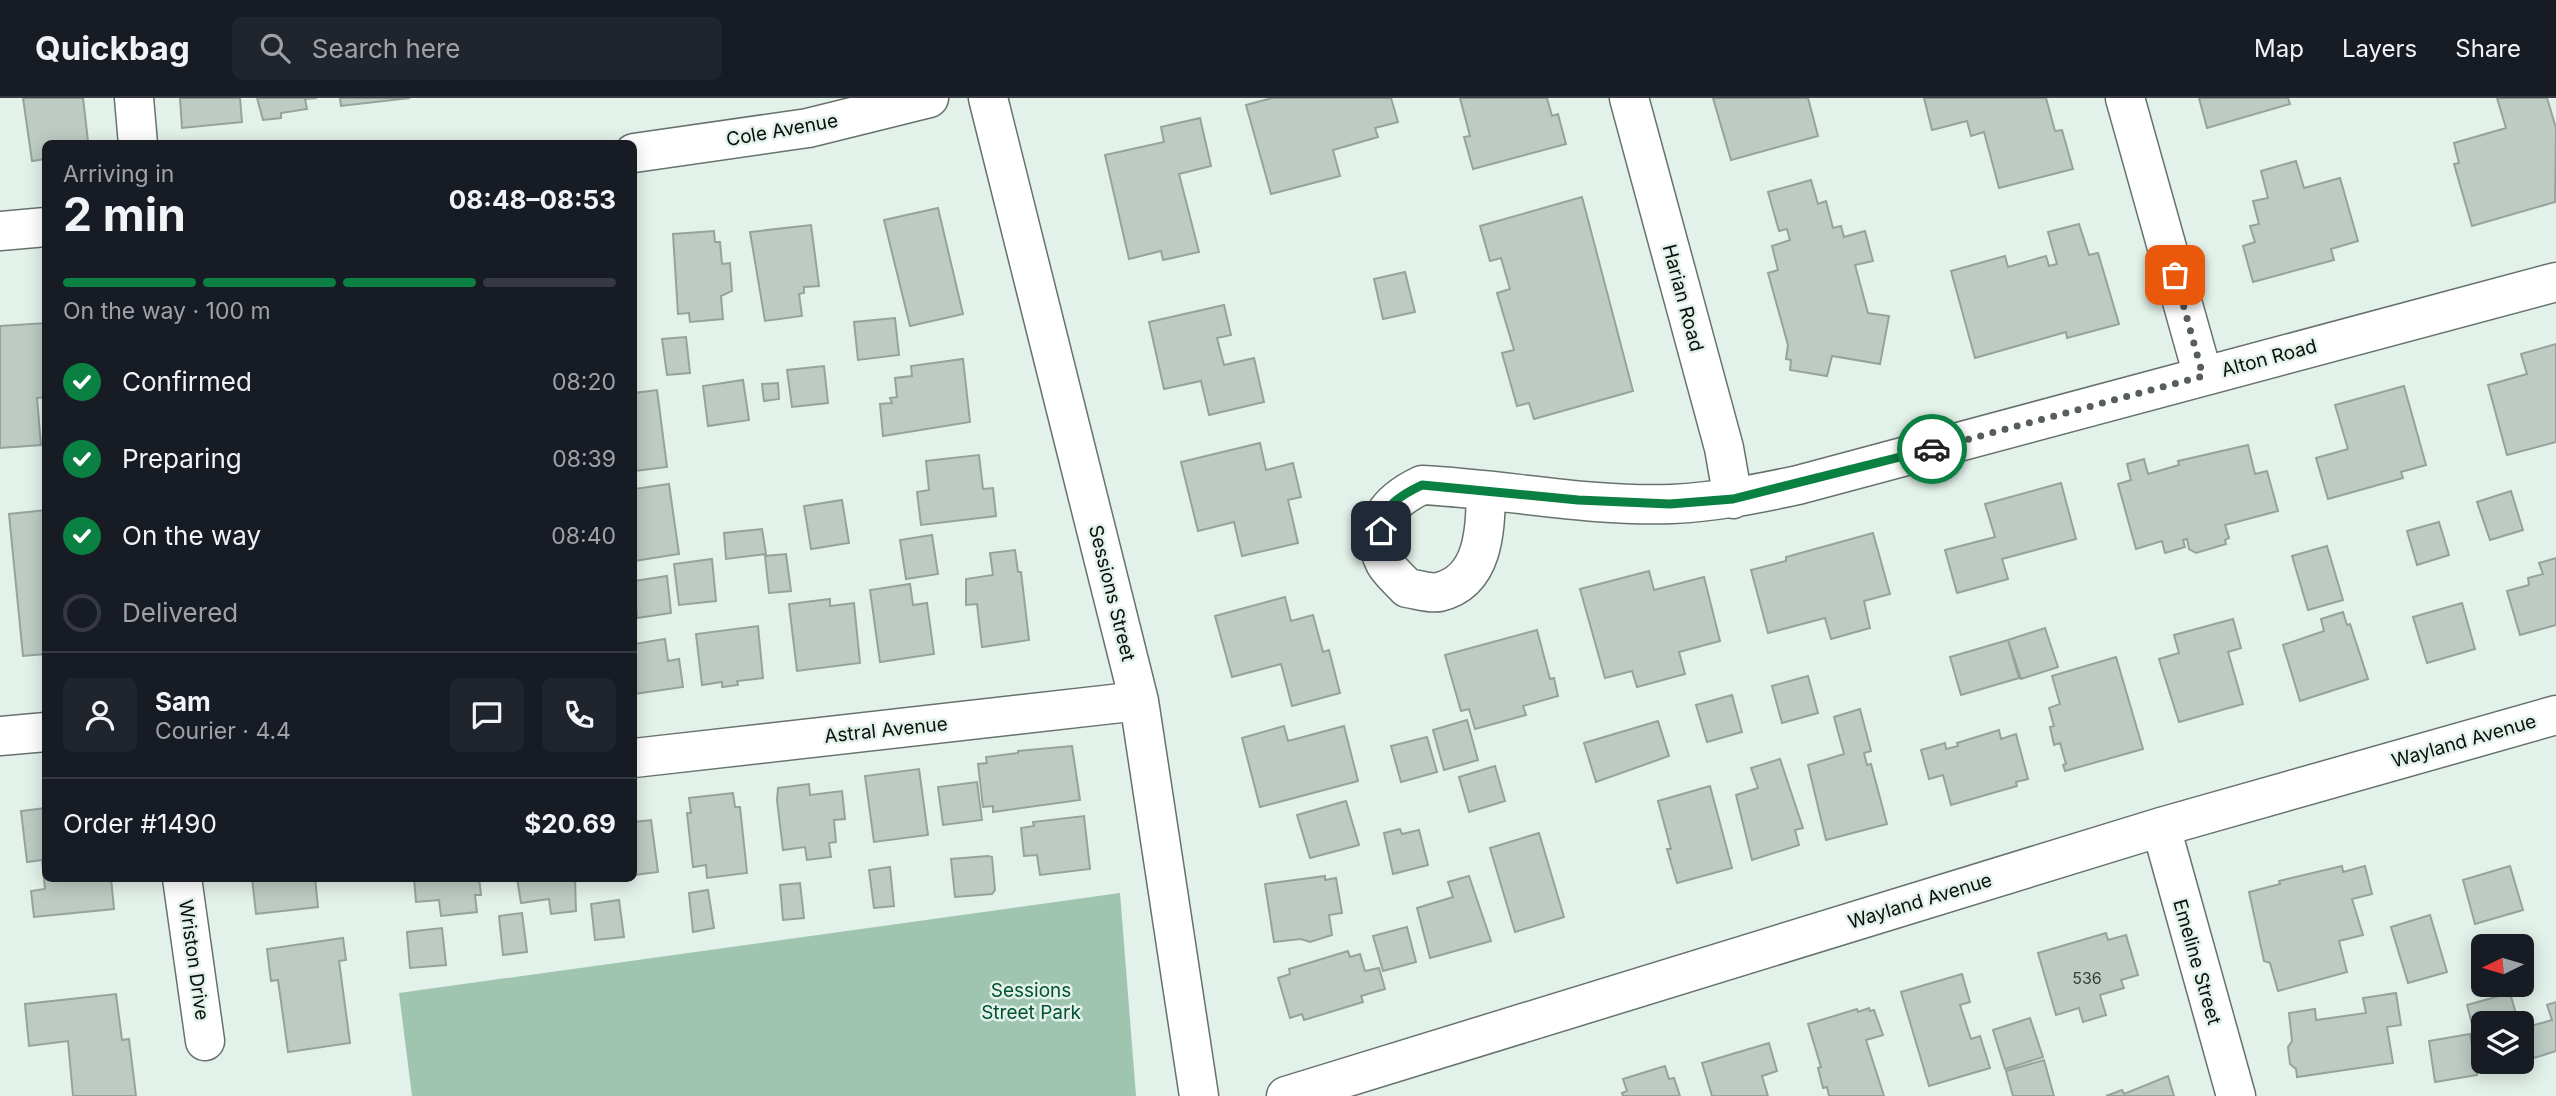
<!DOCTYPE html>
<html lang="en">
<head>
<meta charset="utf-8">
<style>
  :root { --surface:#171b24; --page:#20242c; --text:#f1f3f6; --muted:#9ea1a6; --line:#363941; --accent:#0b8043 }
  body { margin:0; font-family:Inter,sans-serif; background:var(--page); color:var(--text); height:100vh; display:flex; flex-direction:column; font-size:26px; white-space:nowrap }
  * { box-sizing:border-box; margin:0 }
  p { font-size:23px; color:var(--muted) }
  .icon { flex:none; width:38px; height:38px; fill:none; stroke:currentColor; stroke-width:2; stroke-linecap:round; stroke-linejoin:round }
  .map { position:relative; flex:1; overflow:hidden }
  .panel { position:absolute; left:42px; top:42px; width:595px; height:742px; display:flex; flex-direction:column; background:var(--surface); border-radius:10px; box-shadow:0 4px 18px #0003 }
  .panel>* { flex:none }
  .needle { width:46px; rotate:265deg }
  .tools { position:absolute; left:2471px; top:836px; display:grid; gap:14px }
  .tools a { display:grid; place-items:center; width:63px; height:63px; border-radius:10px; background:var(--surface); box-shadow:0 4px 18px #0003; font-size:35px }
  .pin { position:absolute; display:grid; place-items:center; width:60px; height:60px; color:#fff; margin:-30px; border-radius:14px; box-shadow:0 4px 10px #0006 }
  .courier { position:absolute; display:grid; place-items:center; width:70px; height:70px; margin:-35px; border:5px solid #0b8043; border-radius:50%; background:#fff; color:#222; box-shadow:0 2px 9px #0007 }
  .overview em { font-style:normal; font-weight:700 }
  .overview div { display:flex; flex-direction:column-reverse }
  .overview { display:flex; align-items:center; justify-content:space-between; height:119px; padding:0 21px }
  h1 { font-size:46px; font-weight:700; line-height:52px }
  .bar { display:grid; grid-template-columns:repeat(4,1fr); gap:10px 7px; align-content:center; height:84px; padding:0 21px }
  .bar i { height:9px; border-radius:5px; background:var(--line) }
  .bar .active { background:var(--accent) }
  .bar p { grid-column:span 4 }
  .line { display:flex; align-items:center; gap:18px; padding:0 21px; border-top:2px solid var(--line) }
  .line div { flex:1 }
  .round { display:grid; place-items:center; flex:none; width:74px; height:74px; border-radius:10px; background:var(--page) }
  ol { padding:0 21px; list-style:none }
  li { display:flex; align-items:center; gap:21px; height:77px }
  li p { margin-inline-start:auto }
  li .icon { padding:7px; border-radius:50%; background:var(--accent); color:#fff; stroke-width:4 }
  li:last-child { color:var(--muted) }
  li i { width:38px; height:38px; border:4px solid var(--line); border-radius:50% }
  header { display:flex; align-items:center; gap:42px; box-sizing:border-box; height:98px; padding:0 35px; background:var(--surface); border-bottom:2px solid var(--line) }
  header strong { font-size:33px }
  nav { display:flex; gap:38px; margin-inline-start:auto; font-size:24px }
  .search { width:490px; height:63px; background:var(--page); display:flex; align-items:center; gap:18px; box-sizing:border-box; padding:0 24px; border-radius:10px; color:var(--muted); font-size:26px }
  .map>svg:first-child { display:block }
  .green { fill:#9fc4b0 }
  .building { fill:#bdcbc3; stroke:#96a39c; stroke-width:2 }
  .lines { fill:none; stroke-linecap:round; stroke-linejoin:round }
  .minor-casing { stroke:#66726b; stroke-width:41 }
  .minor { stroke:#fff; stroke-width:38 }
  .done { stroke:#565e59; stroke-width:7; stroke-dasharray:0 12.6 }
  .route { stroke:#0b8043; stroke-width:9 }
  .labels { text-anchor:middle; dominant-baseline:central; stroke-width:5; stroke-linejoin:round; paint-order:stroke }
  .number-label { font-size:16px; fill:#373e3a }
  .street-label { font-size:19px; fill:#0a0f0c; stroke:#e2f1e9 }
  .park-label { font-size:19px; fill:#025135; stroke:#e2f1e9 }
</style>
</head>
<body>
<header>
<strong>Quickbag</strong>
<div class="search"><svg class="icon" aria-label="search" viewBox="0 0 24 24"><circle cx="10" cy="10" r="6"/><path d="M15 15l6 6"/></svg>Search here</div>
<nav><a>Map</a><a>Layers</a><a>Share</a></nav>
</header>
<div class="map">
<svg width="2556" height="998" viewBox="0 0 2556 998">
  <rect width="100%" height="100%" fill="#e2f1e9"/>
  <!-- green -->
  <path class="green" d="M1120 795 1136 998H412L399 895Z"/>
  <!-- building -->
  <path class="building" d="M23 0H83L88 43 46 46V61L32 63Z
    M180 0H240L242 24 182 30Z
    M257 0H317L305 1 307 11 281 15V20L263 22Z
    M340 0H410L341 8Z
    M1272 0H1391L1398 24 1375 30 1378 39 1333 52 1340 78 1271 96 1246 7Z
    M1460 0H1547L1552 18 1558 16 1566 46 1473 71 1464 39 1470 38Z
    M1713 0H1808L1818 38 1731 62Z
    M1924 0H2046L2055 33 2062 32 2073 71 1999 90 1984 34 1971 38 1967 23 1932 32Z
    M2199 0H2288L2290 6 2207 30Z
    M2497 0H2547L2556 30 2555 104 2472 128 2454 66 2459 65 2454 45 2506 30Z
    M1200 20 1211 68 1179 76 1199 154 1163 162 1161 153 1129 161 1105 57 1164 44 1161 29Z
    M2296 63 2304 90 2340 80 2358 143 2331 151 2334 162 2253 184 2243 148 2255 144 2250 128 2259 126 2253 103 2268 100 2261 73Z
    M1811 82 1818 106 1826 103 1833 130 1841 128 1844 139 1865 133 1873 163 1855 167 1868 215 1889 218 1880 266 1832 258 1827 278 1790 272 1791 262 1786 261 1788 247 1768 175 1778 172 1772 148 1790 142 1787 131 1779 133 1768 94Z
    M1582 99 1633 293 1534 321 1529 305 1517 308 1502 255 1514 252 1497 195 1510 191 1501 160 1490 163 1480 128Z
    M938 110 963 216 910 228 884 122Z
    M2079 126 2089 157 2098 155 2119 226 2067 240 2066 234 1975 260 1951 173 2005 158 2008 169 2046 158 2049 168 2057 166 2048 134Z
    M811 127 819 188 804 189V195L799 196 802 218 765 223 750 134Z
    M714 133 715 144H720L722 166 730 165 732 193 721 198 723 221 690 224 689 215 678 216 673 136Z
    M1405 174 1415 214 1383 221 1374 181Z
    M1224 207 1231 237 1217 240 1224 267 1254 260 1264 304 1209 317 1201 283 1164 291 1149 224Z
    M895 220 899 257 858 262 854 224Z
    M46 225V299L37 300 41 347 0 350V228Z
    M686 239 690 275 667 277 662 241Z
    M2556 246V344L2507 357 2488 287 2527 276 2521 256Z
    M963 261 970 324 883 338 880 306 892 305 890 300 897 299 895 280 912 278 911 268Z
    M824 268 828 305 792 309 787 272Z
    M743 282 749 322 708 328 703 288Z
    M778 285 779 301 764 303 762 286Z
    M2404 288 2426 367 2401 374 2403 380 2328 401 2316 360 2348 351 2335 307Z
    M657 292 667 369 634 373V295Z
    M1260 345 1266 372 1293 365 1301 399 1288 402 1298 445 1242 458 1234 424 1198 433 1181 364Z
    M2248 347 2255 376 2267 373 2278 413 2225 427 2229 440 2225 442 2226 446 2196 455 2189 451 2187 441 2183 442 2185 449 2165 455 2162 443 2136 451 2118 386 2131 382 2127 366 2144 361 2148 376 2179 367 2178 363Z
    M979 357 983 391 993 390 996 418 921 427 917 394 929 392 926 363Z
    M2061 385 2076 441 2002 461 2008 481 1957 495 1945 452 1995 439 1985 406Z
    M669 386 679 456 634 463V391Z
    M2511 393 2523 432 2490 442 2477 404Z
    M842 402 849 445 811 451 804 408Z
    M46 412V556L23 558 9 416Z
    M2439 424 2449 457 2417 467 2407 433Z
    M762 431 766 456 726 461 724 435Z
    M1873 435 1890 496 1864 503 1870 530 1831 541 1825 520 1768 535 1751 472 1786 463V459Z
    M932 437 938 476 906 481 900 442Z
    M2327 448 2343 502 2308 512 2292 458Z
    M1015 452 1018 474H1021L1029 542 982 549 977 506 966 507V481L993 477 990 455Z
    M786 456 791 493 769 495 765 458Z
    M2556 460V527L2520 537 2507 493 2529 487 2528 480 2543 476 2539 465Z
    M712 461 716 503 679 507 674 466Z
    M1649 473 1654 492 1704 479 1720 543 1679 554 1685 576 1637 589 1632 573 1605 580 1580 491Z
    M667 478 671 515 637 520 634 483Z
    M910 486 913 507 927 505 934 556 880 564 870 492Z
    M1285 499 1291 523 1313 517 1323 554 1329 552 1340 595 1292 608 1281 566 1232 579 1215 518Z
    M830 501V508L854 505 860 565 797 573 789 506Z
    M2462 505 2475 551 2427 565 2413 519Z
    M2343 514 2347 527 2350 526 2368 581 2300 603 2283 547 2324 533 2321 521Z
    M2233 521 2241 550 2228 554 2243 606 2179 624 2159 561 2179 555 2174 537Z
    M758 528 763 580 737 583 738 587 722 589V584L702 587 696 536Z
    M2045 530 2058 569 2021 581 2008 542Z
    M1537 532 1550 581 1554 580 1558 598 1523 608 1526 617 1475 631 1469 611 1461 613 1445 557Z
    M665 541 668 563 679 561 683 589 634 596V546Z
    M2008 542 2019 580 1961 597 1950 559Z
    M2116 559 2143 651 2065 673 2063 667 2066 666 2060 645 2054 647 2050 629 2054 628 2049 610 2060 606 2052 578Z
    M1808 578 1818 615 1782 625 1772 588Z
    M1732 597 1742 634 1707 644 1696 607Z
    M1860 611 1871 653 1864 655 1867 667 1871 666 1887 726 1826 742 1808 667 1844 656 1834 619Z
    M1467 622 1478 662 1444 672 1433 632Z
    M1658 623 1669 658 1596 684 1584 645Z
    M1284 628 1288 643 1344 628 1358 683 1260 709 1242 640Z
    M1999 632 2001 641 2016 636 2028 681 2016 684 2017 688 1951 707 1943 677 1929 681 1921 652 1945 645 1946 651 1958 648 1957 645Z
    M1427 639 1437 674 1401 684 1391 648Z
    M1072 648 1080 702 993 714V708L983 709 978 666 987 665 986 659 1018 655V653Z
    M1780 661 1803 730 1795 732 1799 747 1752 762 1736 697 1758 690 1751 670Z
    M1495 668 1505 703 1469 714 1459 679Z
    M919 671 928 737 874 744 865 678Z
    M977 684 982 722 943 727 938 689Z
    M809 686 810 697 842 693 845 721 834 722 836 744 829 745 831 759 807 762 805 749 783 752 777 702 778 690Z
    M1710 688 1732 770 1677 785 1667 751H1671L1658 703Z
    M733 695 735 709H740L747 775 707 780 706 767 693 769 687 715H691L689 700Z
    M1346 703 1359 747 1310 760 1297 717Z
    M46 710V780H111L114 811 34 819 31 793 45 791 42 762 27 764 21 713Z
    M1084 718 1090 771 1040 777 1037 757 1024 758 1021 730 1034 728 1033 724Z
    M651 722 658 774 634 777V724Z
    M1400 731 1402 736 1419 732 1428 767 1393 776 1384 735Z
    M1539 735 1564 819 1515 834 1490 750Z
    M988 758 992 759 995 792 992 796 955 799 951 761Z
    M2342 768 2343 774 2365 768 2372 796 2352 801 2363 837 2339 843 2347 874 2278 893 2270 865 2264 863 2249 794 2280 786 2279 783Z
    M2510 768 2523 812 2475 826 2463 782Z
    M890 769 894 808 874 810 869 772Z
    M1325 778V782L1336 780 1342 815 1329 817 1332 837 1310 844 1301 841 1274 844 1265 786Z
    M1469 778 1491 843 1430 860 1417 810 1453 799 1448 784Z
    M252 780H315L318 809 256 816Z
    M414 780H479L481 797H475L477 814 441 818 439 802 416 804Z
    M517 780H575L576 813 551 816 549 801 521 805Z
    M800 785 804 820 783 822 780 787Z
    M708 792 714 830 693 834 689 795Z
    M619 802 624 839 595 842 591 806Z
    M522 815 527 854 503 857 499 818Z
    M2430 817 2447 874 2408 885 2391 829Z
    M1407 829 1416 864 1383 873 1373 838Z
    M442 830 446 867 410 870 407 834Z
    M2106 835 2108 842 2126 837 2138 877 2121 882 2124 890 2100 897 2106 917 2083 924 2079 910 2056 917 2038 855Z
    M343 840 346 862 339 863 350 945 288 954 278 882 271 883 267 851Z
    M1348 853 1350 859 1360 856 1365 873 1379 870 1385 891 1361 898 1363 904 1304 922 1302 916 1290 920 1278 880 1290 876 1289 871Z
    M1962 876 1970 904 1960 907 1971 941 1980 938 1990 970 1929 988 1901 894Z
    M2396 895 2401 927 2387 929 2393 965 2297 979 2296 971 2290 966 2288 949 2292 943 2289 915 2315 911 2316 922 2366 915 2363 900Z
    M2510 895 2519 926H2483V944L2477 945 2467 907Z
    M116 896 122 942 129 941 136 998H73L68 943 29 948 25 906Z
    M2556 904V953L2534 960 2524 930 2552 922 2547 907Z
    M1869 910 1870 913 1874 912 1883 937 1866 942 1884 998H1829L1827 989 1823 990 1818 970 1821 969 1808 926 1857 911 1858 914Z
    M2030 920 2043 959 2005 971 1993 932Z
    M2470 936 2477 977 2435 984 2429 943Z
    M1769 945 1777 973 1762 978 1768 998H1712L1702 965Z
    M2044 962 2054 998H2013L2006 973Z
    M1665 968 1669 981 1674 980 1680 998H1623L1622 995 1627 993 1623 981Z
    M2168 978 2174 998H2106L2122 992 2124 996Z"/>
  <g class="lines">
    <!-- minor casing -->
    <g class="minor-casing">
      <path id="minor" d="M134 0 138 46
        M988 0 1139 603 1199 998
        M1629 0 1724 350 1733 401
        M2125 0 2203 278
        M634 55 808 30 929 0
        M0 133 46 129
        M1486 395C1485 433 1484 483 1439 494 1430 496 1416 491 1407 490 1400 482 1390 474 1385 465 1366 427 1390 402 1422 387 1505 391 1588 409 1672 406 1715 404 1756 396 1798 387L2556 184
        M0 638 46 634
        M634 660 1139 603
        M2161 729 2236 998
        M182 780 205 943
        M1286 998 2161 729 2556 617"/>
    </g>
    <!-- minor -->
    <use href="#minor" class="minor"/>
  </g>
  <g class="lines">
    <!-- done -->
    <path class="done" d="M1932 351 2203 278 2175 177"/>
    <!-- route -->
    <path class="route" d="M1381 433C1382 408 1401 397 1422 387L1578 402 1670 406 1733 401 1932 351"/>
  </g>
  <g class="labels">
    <!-- number labels -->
    <g class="number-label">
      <text x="2087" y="880">536</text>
    </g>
    <!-- street labels -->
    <g class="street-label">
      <text transform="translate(782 32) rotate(-10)">Cole Avenue</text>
      <text transform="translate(1683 200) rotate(75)">Harian Road</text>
      <text transform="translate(2269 260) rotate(-15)">Alton Road</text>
      <text transform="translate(1112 495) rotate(76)">Sessions Street</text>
      <text transform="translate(886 632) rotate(-6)">Astral Avenue</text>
      <text transform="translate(2464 643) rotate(-16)">Wayland Avenue</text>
      <text transform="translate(1920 803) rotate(-17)">Wayland Avenue</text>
      <text transform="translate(194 862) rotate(82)">Wriston Drive</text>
      <text transform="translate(2197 864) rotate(74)">Emeline Street</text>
    </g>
    <!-- park labels -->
    <g class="park-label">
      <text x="1031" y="892">Sessions<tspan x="1031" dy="22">Street Park</tspan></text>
    </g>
  </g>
</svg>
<div class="tools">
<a><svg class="needle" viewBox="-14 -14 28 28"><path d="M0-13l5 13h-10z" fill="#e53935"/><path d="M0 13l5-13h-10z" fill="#9ea1a6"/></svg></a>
<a><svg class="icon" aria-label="layers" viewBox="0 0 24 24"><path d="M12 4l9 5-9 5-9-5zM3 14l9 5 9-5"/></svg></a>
</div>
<div class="pin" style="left:2175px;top:177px;background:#ea580c"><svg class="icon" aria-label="bag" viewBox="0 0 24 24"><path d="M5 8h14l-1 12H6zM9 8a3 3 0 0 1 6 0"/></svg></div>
<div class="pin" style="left:1381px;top:433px;background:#1f2937"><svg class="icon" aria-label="home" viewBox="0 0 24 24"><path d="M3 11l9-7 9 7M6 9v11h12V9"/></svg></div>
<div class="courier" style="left:1932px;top:351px"><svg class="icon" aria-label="car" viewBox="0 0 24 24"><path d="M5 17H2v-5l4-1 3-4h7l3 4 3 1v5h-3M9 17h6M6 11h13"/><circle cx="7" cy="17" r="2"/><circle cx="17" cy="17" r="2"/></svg></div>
<section class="panel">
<div class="overview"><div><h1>2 min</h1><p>Arriving in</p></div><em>08:48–08:53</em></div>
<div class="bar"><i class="active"></i><i class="active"></i><i class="active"></i><i></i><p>On the way · 100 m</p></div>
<ol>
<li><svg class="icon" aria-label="check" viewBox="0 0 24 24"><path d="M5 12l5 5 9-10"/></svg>Confirmed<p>08:20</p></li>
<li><svg class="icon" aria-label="check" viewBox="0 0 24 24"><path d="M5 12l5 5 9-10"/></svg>Preparing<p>08:39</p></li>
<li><svg class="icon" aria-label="check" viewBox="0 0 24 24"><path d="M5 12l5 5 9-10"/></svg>On the way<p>08:40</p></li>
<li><i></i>Delivered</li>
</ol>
<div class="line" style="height:126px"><a class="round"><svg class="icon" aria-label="person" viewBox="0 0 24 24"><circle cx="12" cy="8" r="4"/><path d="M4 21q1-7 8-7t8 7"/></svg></a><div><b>Sam</b><p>Courier · 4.4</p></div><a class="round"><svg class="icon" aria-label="chat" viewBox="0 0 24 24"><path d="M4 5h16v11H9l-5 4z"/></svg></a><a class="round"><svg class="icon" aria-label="phone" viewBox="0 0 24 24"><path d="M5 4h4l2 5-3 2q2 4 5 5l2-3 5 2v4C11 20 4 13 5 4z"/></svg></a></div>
<div class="line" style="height:91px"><div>Order #1490</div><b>$20.69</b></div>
</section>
</div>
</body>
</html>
